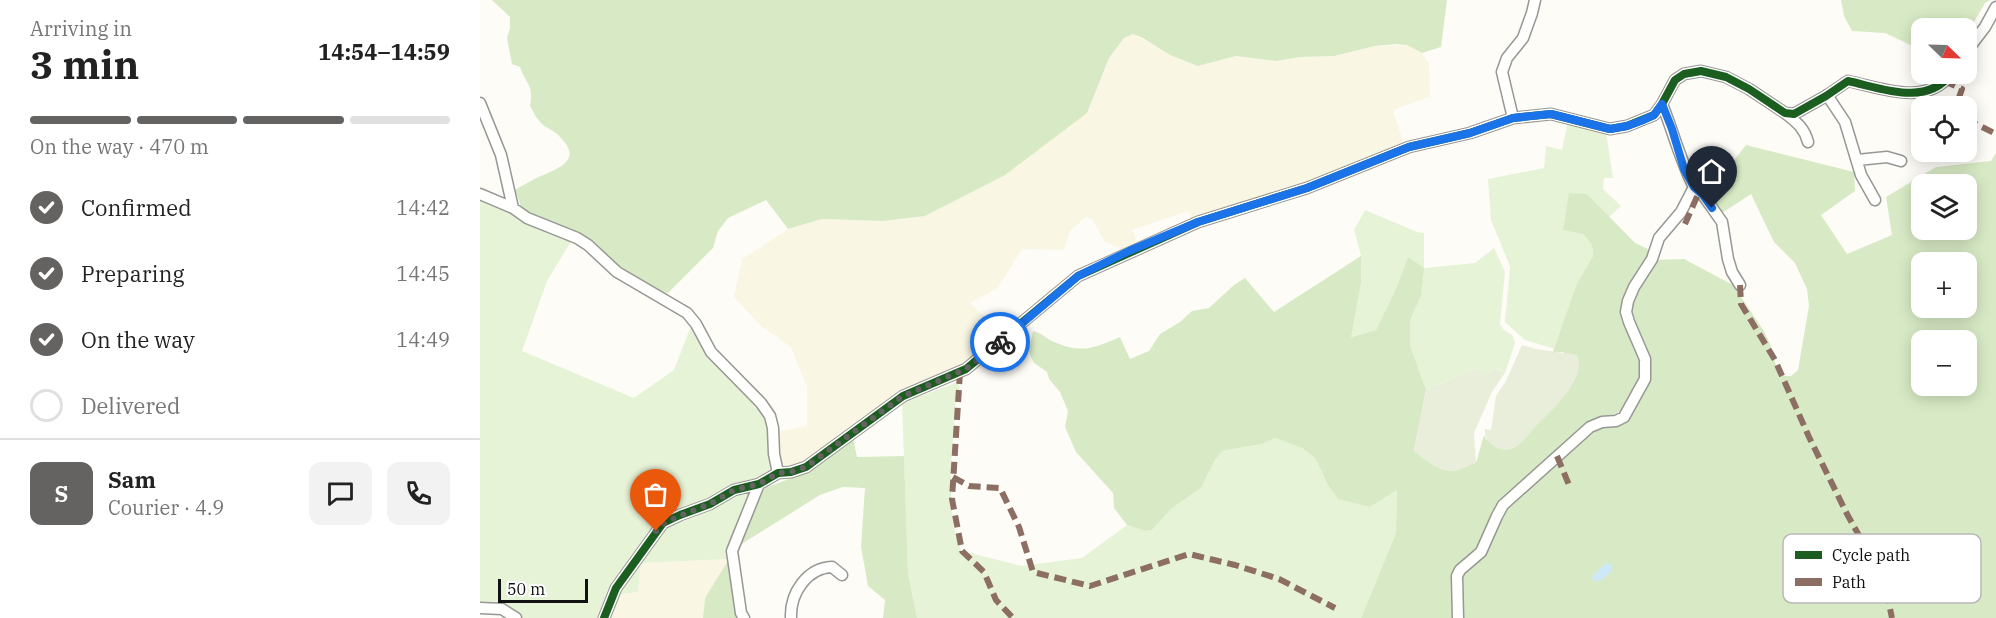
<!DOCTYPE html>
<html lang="en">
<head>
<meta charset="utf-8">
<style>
  :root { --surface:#fff; --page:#f2f2f2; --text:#222; --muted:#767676; --line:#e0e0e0; --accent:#646362 }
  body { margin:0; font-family:"IBM Plex Serif",serif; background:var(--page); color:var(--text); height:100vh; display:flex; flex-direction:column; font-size:22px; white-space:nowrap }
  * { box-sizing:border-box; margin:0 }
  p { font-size:20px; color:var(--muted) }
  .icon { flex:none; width:33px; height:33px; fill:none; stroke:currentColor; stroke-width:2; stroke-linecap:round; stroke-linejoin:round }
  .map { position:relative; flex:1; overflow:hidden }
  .details { display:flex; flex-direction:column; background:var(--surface); width:480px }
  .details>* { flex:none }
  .needle { width:39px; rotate:113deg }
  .fabs { position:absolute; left:1431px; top:18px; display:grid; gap:12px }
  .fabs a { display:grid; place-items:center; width:66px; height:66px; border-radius:12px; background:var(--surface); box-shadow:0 3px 15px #0003; font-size:30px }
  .scale { position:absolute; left:18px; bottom:15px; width:90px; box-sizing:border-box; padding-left:6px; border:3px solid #111; border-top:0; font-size:16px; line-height:21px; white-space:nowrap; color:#111; -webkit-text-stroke:4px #fff; paint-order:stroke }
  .pin { position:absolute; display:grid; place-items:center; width:51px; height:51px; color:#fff; margin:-62px -26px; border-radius:50% 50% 50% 0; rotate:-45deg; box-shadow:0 0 6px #0007 }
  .pin .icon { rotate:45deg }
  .courier { position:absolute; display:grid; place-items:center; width:60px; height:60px; margin:-30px; border:4px solid #1a73e8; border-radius:50%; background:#fff; color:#222; box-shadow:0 2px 8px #0007 }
  .summary em { font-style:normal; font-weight:700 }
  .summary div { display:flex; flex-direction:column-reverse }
  .summary { display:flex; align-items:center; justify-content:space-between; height:102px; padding:0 30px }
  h1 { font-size:39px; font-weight:700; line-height:45px }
  .bar { display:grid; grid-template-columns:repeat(4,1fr); gap:9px 6px; align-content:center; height:72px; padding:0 30px }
  .bar i { height:8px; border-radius:4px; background:var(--line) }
  .bar .current { background:var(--accent) }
  .bar p { grid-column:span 4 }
  .line { display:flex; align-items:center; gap:15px; padding:0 30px; border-top:2px solid var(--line) }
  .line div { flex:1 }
  .round { display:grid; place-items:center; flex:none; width:63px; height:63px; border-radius:12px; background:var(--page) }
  ol { padding:0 30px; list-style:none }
  li { display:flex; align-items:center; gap:18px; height:66px }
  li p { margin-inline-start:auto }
  li .icon { padding:6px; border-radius:50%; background:var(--accent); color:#fff; stroke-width:4 }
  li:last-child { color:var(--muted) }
  li i { width:33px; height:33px; border:3px solid var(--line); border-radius:50% }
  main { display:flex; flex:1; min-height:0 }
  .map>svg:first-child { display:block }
  .farmland { fill:#f9f7e4 }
  .green { fill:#e7f3d7 }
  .forest { fill:#d8eac5; fill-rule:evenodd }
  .cemetery { fill:#e9eedb }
  .water { fill:#cde8f7 }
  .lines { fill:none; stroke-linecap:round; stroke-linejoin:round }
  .street-casing { stroke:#979795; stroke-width:13 }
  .street { stroke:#fffffe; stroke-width:10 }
  .quiet { stroke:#8d6e63; stroke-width:6; stroke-dasharray:12 6; stroke-linecap:butt }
  .cycleway-casing { stroke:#fff; stroke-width:11 }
  .cycleway { stroke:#1b5e20; stroke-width:8 }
  .done { stroke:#646362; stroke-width:6; stroke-dasharray:0 10.8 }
  .route { stroke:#1a73e8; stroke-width:8 }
  .key { fill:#fff; stroke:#b8b8b8; stroke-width:1.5 }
  .key-label { font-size:16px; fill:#111 }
</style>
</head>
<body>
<main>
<section class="details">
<div class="summary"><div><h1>3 min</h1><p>Arriving in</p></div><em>14:54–14:59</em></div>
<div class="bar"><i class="current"></i><i class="current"></i><i class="current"></i><i></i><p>On the way · 470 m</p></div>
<ol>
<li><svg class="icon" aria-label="check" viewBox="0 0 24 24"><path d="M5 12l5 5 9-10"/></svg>Confirmed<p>14:42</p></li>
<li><svg class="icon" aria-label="check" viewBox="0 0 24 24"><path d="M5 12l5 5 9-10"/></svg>Preparing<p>14:45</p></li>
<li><svg class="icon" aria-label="check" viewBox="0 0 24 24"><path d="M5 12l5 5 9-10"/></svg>On the way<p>14:49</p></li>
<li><i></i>Delivered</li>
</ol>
<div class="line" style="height:108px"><b class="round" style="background:var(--accent);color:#fff">S</b><div><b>Sam</b><p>Courier · 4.9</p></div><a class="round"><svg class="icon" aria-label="chat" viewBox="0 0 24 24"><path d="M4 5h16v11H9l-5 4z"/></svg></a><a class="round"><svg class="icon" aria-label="phone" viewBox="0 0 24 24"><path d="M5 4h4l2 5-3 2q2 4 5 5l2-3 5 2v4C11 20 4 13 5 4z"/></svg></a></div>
</section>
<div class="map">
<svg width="1516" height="618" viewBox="0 0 1516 618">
  <rect width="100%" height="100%" fill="#fdfcf7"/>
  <!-- farmland -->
  <path class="farmland" d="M653 34 718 66 757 56 796 61 820 57 854 56 895 46 927 45 942 53 949 64 950 97 913 110 924 144 793 196 712 220 708 211 652 230 657 241 642 249 625 242 612 219 606 217 590 231 584 250 542 249 518 288 490 303 522 333 475 371 450 382 419 390 414 399 326 462 315 467 303 465 298 459 297 432 327 426V387L311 347 282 327 254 297 262 259 308 229 342 219 403 221 445 216 607 113 629 58 644 38Z
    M249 559 225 598 223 618H132L141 594 158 592 161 563Z"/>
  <!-- green -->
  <path class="green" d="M1088 121 1126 132 1133 178H1124L1123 189 1141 206 1129 217 1107 194 1103 234 1112 245 1113 256 1097 283 1075 349 1045 340 1025 322 1030 266 1011 220 1008 179 1064 168 1066 146 1082 150Z
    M0 197 93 238 67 281 42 351 154 398 194 370 212 323 282 409 289 427 291 472 281 479 230 501 189 516 121 618H39L0 606Z
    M885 210 937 232 944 233V268L995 263 1014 248 1025 272 1020 324 1024 330 1033 336 1035 343 1025 373 1015 368 1009 376 997 368 946 390 930 345V319L941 296 928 257 915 291 896 330 870 337 881 283V256L874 230Z
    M478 382 480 388 476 398C474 436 463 519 482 551L542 566 602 558 647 525 665 531 672 530 691 509 721 488 735 460 742 451 782 444 795 438 822 448 835 458 848 485 890 507 917 489 916 533 881 618H437L428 573 422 403Z
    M272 488C270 494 269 501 267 507 260 525 245 539 249 559L161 563 158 592 141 594 132 618H127L137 591 184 526Z"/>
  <!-- forest -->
  <path class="forest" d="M12 0H967L961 47 942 53 927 45 917 44 895 46 854 56 820 57 796 61 756 56 718 66 690 55 663 38 653 34 644 38 629 58 607 113 525 175 445 216 403 221 342 219 308 229 286 200 248 218 238 231 233 248 188 293 179 292 49 214 41 206 35 190C40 187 45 184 51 181 70 170 108 164 79 136 74 130 65 128 60 122 56 118 53 111 50 106 54 84 46 85 40 67L32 64 27 38 30 28V17Z
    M1361 0H1510L1505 3 1487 34 1486 28H1442L1441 50 1405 33 1372 31 1364 16Z
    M1266 145 1374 172 1375 191 1341 215 1367 254 1412 235 1406 197 1456 167 1511 161 1516 153V618H980V578L1026 506 1112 428 1143 420 1168 380 1149 313 1154 295 1175 260 1204 259 1253 285 1284 331 1290 344 1299 376H1311L1318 370 1329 306 1327 289 1315 263 1294 242 1271 194 1242 213 1229 192ZM1442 184H1486V230H1442ZM1442 262H1486V308H1442ZM1442 340H1486V386H1442Z
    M1089 193 1107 194 1155 243 1170 250 1168 257 1145 300 1159 349 1162 377 1143 410 1128 417 1020 504 997 551 977 568 974 618H881L916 533 917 490 890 507 858 499 848 485 835 458 822 448 795 438 782 444 742 451 735 460 721 488 691 509 672 530 665 531 647 525 634 508 633 493 596 452 585 427 588 411 580 392 569 379 567 372 554 363 551 357 549 351 553 331C560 332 567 339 574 342 602 354 614 348 640 337L650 359 669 351 680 334 700 322 712 311 729 308 754 285 765 278 794 312 881 256V283L871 337 896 330 915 291 928 257 944 268 941 296 930 320V345L946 390 934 451 952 464 996 463 1004 435 1007 440 1084 352H1073L1097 283 1113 256 1112 245 1103 234 1083 230Z
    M373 438 377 457 424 456 428 573 437 618H403L405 600 388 586 381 547 385 488 363 487 340 495 257 547 285 488 327 472Z
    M249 559 259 618H223L225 598Z"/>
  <!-- cemetery -->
  <path class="cemetery" d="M1042 345 1056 349 1097 355C1108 379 1069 413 1054 428 1049 434 1042 444 1034 448 1021 454 1003 443 1005 429L1011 430 1016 396 1026 381Z
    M997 368 1009 375 1015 368 1025 373 1012 392 994 433 996 463C989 465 980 471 973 471 959 472 944 459 934 451L946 390Z"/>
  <!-- water -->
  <path class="water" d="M1126 563 1132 565 1131 572 1120 581H1115L1112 579 1113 575Z"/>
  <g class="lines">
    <!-- street casing -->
    <g class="street-casing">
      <path id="street" d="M1486 52 1505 27 1516 7
        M1444 93 1447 106
        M1347 95 1365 122 1381 175 1395 200
        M0 103 21 155 33 208
        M1305 113C1316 122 1324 127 1328 142
        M1033 118 1022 72 1027 58 1043 38 1052 13 1055 0
        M1377 160 1407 157 1421 161
        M1214 187 1223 195 1242 222 1248 259 1252 272 1260 285
        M0 194 33 208 47 218 97 238 108 245 137 272 207 313 216 324 231 352 281 403 290 416 293 428 294 454 298 473
        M0 608 22 609 36 618
        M124 618 136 588 183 523 200 515 230 504 254 490 279 484 298 473 311 472 326 467 423 396 486 369 598 276 718 222 827 188 929 147 990 133 1033 118 1071 114 1130 129 1147 126 1174 115 1182 104 1195 80 1204 74 1221 71 1246 77 1269 89 1305 113 1314 114 1346 96 1368 81C1401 88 1446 107 1471 74
        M264 618 261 613 252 551 279 484
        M311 618C310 593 327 568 352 567L362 575
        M978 618 977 576 980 570 1001 552 1017 516 1023 505 1110 427 1122 422 1136 421 1144 417 1165 379V359L1149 322 1146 312 1148 301 1154 287 1172 259 1179 238 1201 212 1214 187C1200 160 1193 131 1182 104"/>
    </g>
    <!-- street -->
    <use href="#street" class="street"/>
    <!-- quiet -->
    <path class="quiet" d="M1464 81 1482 89 1476 106
      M1486 119 1516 134
      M1205 224 1219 192 1232 178
      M1260 285 1261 304 1295 360 1329 437 1367 514 1404 580 1412 618
      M480 372 472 499 482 551 504 572 516 600 533 618
      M1077 456 1089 485
      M473 477 489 486 520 488 539 527 553 572 610 586 709 554 755 565 799 579 855 608"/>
    <!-- cycleway casing -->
    <g class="cycleway-casing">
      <path id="cycleway" d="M124 618 136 588 183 523 200 515 230 504 254 490 279 484 298 473 311 472 326 467 423 396 486 369 598 276 718 222 827 188 929 147 990 133 1033 118 1071 114 1130 129 1147 126 1174 115 1182 104 1195 80 1204 74 1221 71 1246 77 1269 89 1305 113 1314 114 1346 96 1368 81C1401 88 1446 107 1471 74"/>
    </g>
    <!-- cycleway -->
    <use href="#cycleway" class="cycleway"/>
  </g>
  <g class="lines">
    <!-- done -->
    <path class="done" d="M176 531 187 521 230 504 254 490 279 484 298 473 311 472 326 467 423 396 486 369 520 342"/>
    <!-- route -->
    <path class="route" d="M520 342 598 276 649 251 718 222 827 188 929 147 990 133 1033 118 1071 114 1130 129 1147 126 1161 121 1174 115 1182 104 1192 129 1204 169 1214 187 1223 195 1232 208"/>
  </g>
  <!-- legend -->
  <rect x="1303" y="534" width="198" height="69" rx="9" class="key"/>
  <rect x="1315" y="551" width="27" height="8" fill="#1b5e20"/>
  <rect x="1315" y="578" width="27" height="8" fill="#8d6e63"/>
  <g class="key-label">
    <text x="1352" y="561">Cycle path</text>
    <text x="1352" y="588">Path</text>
  </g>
</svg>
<div class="fabs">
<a><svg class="needle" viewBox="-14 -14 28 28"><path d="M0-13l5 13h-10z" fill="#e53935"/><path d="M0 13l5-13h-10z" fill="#767676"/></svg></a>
<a><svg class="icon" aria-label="locate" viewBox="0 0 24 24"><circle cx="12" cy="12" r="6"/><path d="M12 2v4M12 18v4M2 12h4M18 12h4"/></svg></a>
<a><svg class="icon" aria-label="layers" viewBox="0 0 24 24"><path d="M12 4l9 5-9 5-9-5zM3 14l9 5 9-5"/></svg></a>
<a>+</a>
<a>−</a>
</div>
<div class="scale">50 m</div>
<div class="pin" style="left:176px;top:531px;background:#ea580c"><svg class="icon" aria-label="bag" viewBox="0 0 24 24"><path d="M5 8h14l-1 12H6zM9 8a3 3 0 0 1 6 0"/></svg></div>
<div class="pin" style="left:1232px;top:208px;background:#1f2937"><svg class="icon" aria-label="home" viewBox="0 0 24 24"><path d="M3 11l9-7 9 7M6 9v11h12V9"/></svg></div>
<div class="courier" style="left:520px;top:342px"><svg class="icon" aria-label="bike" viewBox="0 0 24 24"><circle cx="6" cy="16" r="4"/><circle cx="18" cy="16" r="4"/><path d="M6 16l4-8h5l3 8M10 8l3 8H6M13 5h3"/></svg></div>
</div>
</main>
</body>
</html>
